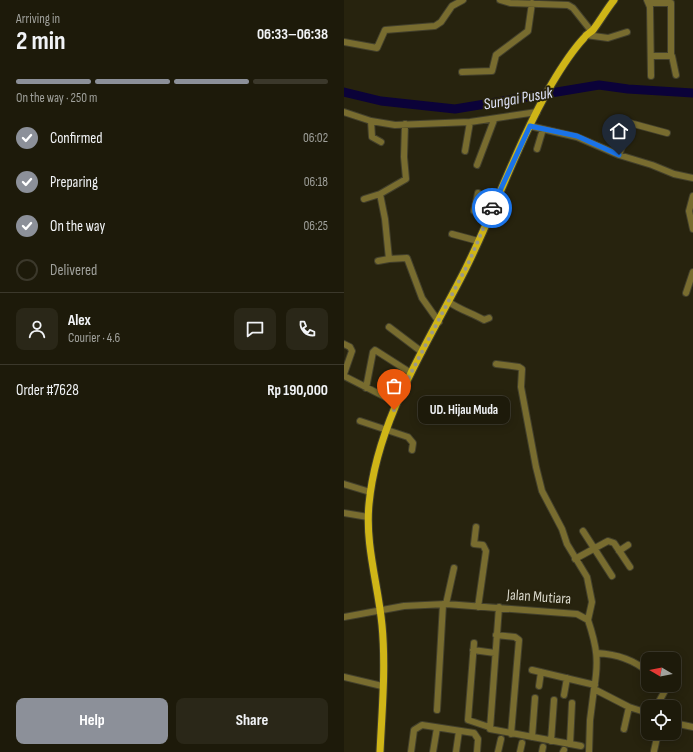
<!DOCTYPE html>
<html lang="en">
<head>
<meta charset="utf-8">
<style>
  :root { --surface:#1d1a0a; --page:#2a2718; --text:#f1f3f6; --muted:#a0a19c; --line:#3b382b; --accent:#8c9099 }
  body { margin:0; font-family:"Sofia Sans Condensed",sans-serif; background:var(--page); color:var(--text); height:100vh; display:flex; flex-direction:column; font-size:15px; white-space:nowrap }
  * { box-sizing:border-box; margin:0 }
  p { font-size:13px; color:var(--muted) }
  .icon { flex:none; width:22px; height:22px; fill:none; stroke:currentColor; stroke-width:2; stroke-linecap:round; stroke-linejoin:round }
  .map { position:relative; flex:1; overflow:hidden }
  .panel { display:flex; flex-direction:column; background:var(--surface); width:344px }
  .panel>* { flex:none }
  .needle { width:26px; rotate:280deg }
  .buttons { position:absolute; left:297px; top:652px; display:grid; gap:8px }
  .buttons a { display:grid; place-items:center; width:40px; height:40px; border-radius:8px; background:var(--surface); box-shadow:0 2px 10px #0003,0 0 0 1px var(--line); font-size:20px }
  .pin { position:absolute; display:grid; place-items:center; width:34px; height:34px; color:#fff; margin:-41px -17px; border-radius:50% 50% 50% 0; rotate:-45deg; box-shadow:0 0 4px #0007 }
  .pin .icon { rotate:45deg }
  .courier { position:absolute; display:grid; place-items:center; width:40px; height:40px; margin:-20px; border:3px solid #1a73e8; border-radius:50%; background:#fff; color:#222; box-shadow:0 1px 5px #0007 }
  .bubble { position:absolute; height:28px; border-radius:8px; background:var(--surface); box-shadow:0 2px 10px #0003,0 0 0 1px var(--line); font-size:13px; font-weight:700; line-height:28px; text-align:center }
  .headline em { font-style:normal; font-weight:700 }
  .headline div { display:flex; flex-direction:column-reverse }
  .headline { display:flex; align-items:center; justify-content:space-between; height:68px; padding:0 16px }
  h1 { font-size:26px; font-weight:700; line-height:30px }
  .bar { display:grid; grid-template-columns:repeat(4,1fr); gap:6px 4px; align-content:center; height:48px; padding:0 16px }
  .bar i { height:5px; border-radius:3px; background:var(--line) }
  .bar .on { background:var(--accent) }
  .bar p { grid-column:span 4 }
  .line { display:flex; align-items:center; gap:10px; padding:0 16px; border-top:1px solid var(--line) }
  .line div { flex:1 }
  .round { display:grid; place-items:center; flex:none; width:42px; height:42px; border-radius:8px; background:var(--page) }
  ol { padding:0 16px; list-style:none }
  li { display:flex; align-items:center; gap:12px; height:44px }
  li p { margin-inline-start:auto }
  li .icon { padding:4px; border-radius:50%; background:var(--accent); color:#fff; stroke-width:4 }
  li:last-child { color:var(--muted) }
  li i { width:22px; height:22px; border:2px solid var(--line); border-radius:50% }
  .cta { display:flex; gap:8px; margin-top:auto; padding:8px 16px }
  .cta a { flex:1; height:46px; border-radius:8px; background:var(--accent); color:#fff; font-size:16px; font-weight:700; line-height:46px; text-align:center }
  .cta a+a { background:var(--page); color:var(--text) }
  main { display:flex; flex:1; min-height:0 }
  .map>svg:first-child { display:block }
  .lines { fill:none; stroke-linecap:round; stroke-linejoin:round }
  .river { stroke:#0b0239; stroke-width:9 }
  .minor-casing { stroke:#43402c; stroke-width:8 }
  .major-casing { stroke:#43402c; stroke-width:9 }
  .minor { stroke:#786c2f; stroke-width:6 }
  .major { stroke:#cfb517; stroke-width:7 }
  .done { stroke:#9b9888; stroke-width:4; stroke-dasharray:0 7.2 }
  .route { stroke:#1a73e8; stroke-width:5 }
  .labels { text-anchor:middle; dominant-baseline:central; stroke-width:4; stroke-linejoin:round; paint-order:stroke }
  .street-label { font-size:15px; fill:#d9d7ca; stroke:#27230e }
  .water-label { font-size:16px; font-style:italic; fill:#dde1f7; stroke:#27230e }
</style>
</head>
<body>
<main>
<section class="panel">
<div class="headline"><div><h1>2 min</h1><p>Arriving in</p></div><em>06:33–06:38</em></div>
<div class="bar"><i class="on"></i><i class="on"></i><i class="on"></i><i></i><p>On the way · 250 m</p></div>
<ol>
<li><svg class="icon" aria-label="check" viewBox="0 0 24 24"><path d="M5 12l5 5 9-10"/></svg>Confirmed<p>06:02</p></li>
<li><svg class="icon" aria-label="check" viewBox="0 0 24 24"><path d="M5 12l5 5 9-10"/></svg>Preparing<p>06:18</p></li>
<li><svg class="icon" aria-label="check" viewBox="0 0 24 24"><path d="M5 12l5 5 9-10"/></svg>On the way<p>06:25</p></li>
<li><i></i>Delivered</li>
</ol>
<div class="line" style="height:72px"><a class="round"><svg class="icon" aria-label="person" viewBox="0 0 24 24"><circle cx="12" cy="8" r="4"/><path d="M4 21q1-7 8-7t8 7"/></svg></a><div><b>Alex</b><p>Courier · 4.6</p></div><a class="round"><svg class="icon" aria-label="chat" viewBox="0 0 24 24"><path d="M4 5h16v11H9l-5 4z"/></svg></a><a class="round"><svg class="icon" aria-label="phone" viewBox="0 0 24 24"><path d="M5 4h4l2 5-3 2q2 4 5 5l2-3 5 2v4C11 20 4 13 5 4z"/></svg></a></div>
<div class="line" style="height:52px"><div>Order #7628</div><b>Rp 190,000</b></div>
<div class="cta"><a>Help</a><a>Share</a></div>
</section>
<div class="map">
<svg width="349" height="752" viewBox="0 0 349 752">
  <rect width="100%" height="100%" fill="#27230e"/>
  <g class="lines">
    <!-- river -->
    <path class="river" d="M0 92 37 101 111 109 255 85 284 89 349 93"/>
    <!-- minor casing -->
    <g class="minor-casing">
      <path id="minor" d="M156 0 166 3 224 5 229 8 248 32
        M303 0 306 7 307 76
        M305 3H327V55
        M242 35 264 38 283 32
        M0 42 33 48 41 30 91 26 97 22 108 6 119 0
        M307 56H328L332 75
        M118 72 148 71 152 55 184 31 188 3
        M0 112 27 121 51 125 126 122 193 112
        M27 121 28 137 37 142
        M61 124 60 157 62 179 36 194 41 219 45 259 63 258 78 298 95 322
        M186 126 233 137 275 155 308 165 330 174 349 178
        M193 149 199 129
        M121 151 126 122
        M275 155 286 123 323 133
        M133 165 150 120
        M134 193 130 211 143 219
        M349 196 345 211 349 229
        M20 199 36 194
        M108 234 134 241
        M34 261 45 259
        M342 293 349 272
        M105 302C116 310 128 313 140 320L145 318
        M45 327 78 352
        M0 344 6 347 8 351 0 374
        M152 364 175 367 178 369 177 387 192 467 198 491 218 529 223 544 243 577 248 602 244 620
        M0 376 53 403
        M22 388 29 352 31 350 67 373
        M16 421 64 437 69 443 68 450
        M0 484 26 492
        M0 513 24 517
        M132 527 130 544 139 545 142 551 134 607
        M239 531 268 576
        M275 551 284 545
        M231 559 264 541 270 543 286 567
        M102 604 110 568
        M155 607 146 729 237 746
        M0 617 60 606 102 604 233 614 244 620C253 647 255 661 250 689L285 707 304 713
        M152 635 171 637 175 640 167 734
        M130 643 124 720 145 727
        M129 650 151 653
        M253 653C271 654 290 660 304 672
        M188 670 251 685
        M0 677 38 686
        M195 686 197 672
        M220 695 223 678
        M312 707 323 687 322 685
        M93 710 99 604
        M330 723 349 727
        M280 729 285 707
        M188 737 191 698
        M207 741 210 700
        M226 744 228 703
        M310 751 314 733
        M67 752 70 730 78 725 130 733 134 739 133 752
        M89 752 93 728
        M112 752 115 731
        M154 752 157 739
        M176 752 178 743
        M198 752 199 747
        M219 752 220 750
        M245 752 246 720 250 689"/>
    </g>
    <!-- major casing -->
    <g class="major-casing">
      <path id="major" d="M36 752C38 710 42 667 38 625 34 584 21 545 25 504 33 419 83 345 121 270 151 210 173 144 207 85 217 68 227 52 240 38 242 34 246 33 249 30 256 21 262 10 270 0"/>
    </g>
    <!-- minor -->
    <use href="#minor" class="minor"/>
    <!-- major -->
    <use href="#major" class="major"/>
  </g>
  <g class="lines">
    <!-- done -->
    <path class="done" d="M50 410 67 373 125 262 148 208"/>
    <!-- route -->
    <path class="route" d="M148 208 186 126 233 136 275 155"/>
  </g>
  <g class="labels">
    <!-- street labels -->
    <g class="street-label">
      <text transform="translate(195 597) rotate(4)">Jalan Mutiara</text>
    </g>
    <!-- water labels -->
    <g class="water-label">
      <text transform="translate(174 99) rotate(-10)">Sungai Pusuk</text>
    </g>
  </g>
</svg>
<div class="buttons">
<a><svg class="needle" viewBox="-14 -14 28 28"><path d="M0-13l5 13h-10z" fill="#e53935"/><path d="M0 13l5-13h-10z" fill="#a0a19c"/></svg></a>
<a><svg class="icon" aria-label="locate" viewBox="0 0 24 24"><circle cx="12" cy="12" r="6"/><path d="M12 2v4M12 18v4M2 12h4M18 12h4"/></svg></a>
</div>
<div class="pin" style="left:50px;top:410px;background:#ea580c"><svg class="icon" aria-label="bag" viewBox="0 0 24 24"><path d="M5 8h14l-1 12H6zM9 8a3 3 0 0 1 6 0"/></svg></div>
<div class="pin" style="left:275px;top:155px;background:#1f2937"><svg class="icon" aria-label="home" viewBox="0 0 24 24"><path d="M3 11l9-7 9 7M6 9v11h12V9"/></svg></div>
<div class="courier" style="left:148px;top:208px"><svg class="icon" aria-label="car" viewBox="0 0 24 24"><path d="M5 17H2v-5l4-1 3-4h7l3 4 3 1v5h-3M9 17h6M6 11h13"/><circle cx="7" cy="17" r="2"/><circle cx="17" cy="17" r="2"/></svg></div>
<div class="bubble" style="left:74px;top:396px;width:92px">UD. Hijau Muda</div>
</div>
</main>
</body>
</html>
